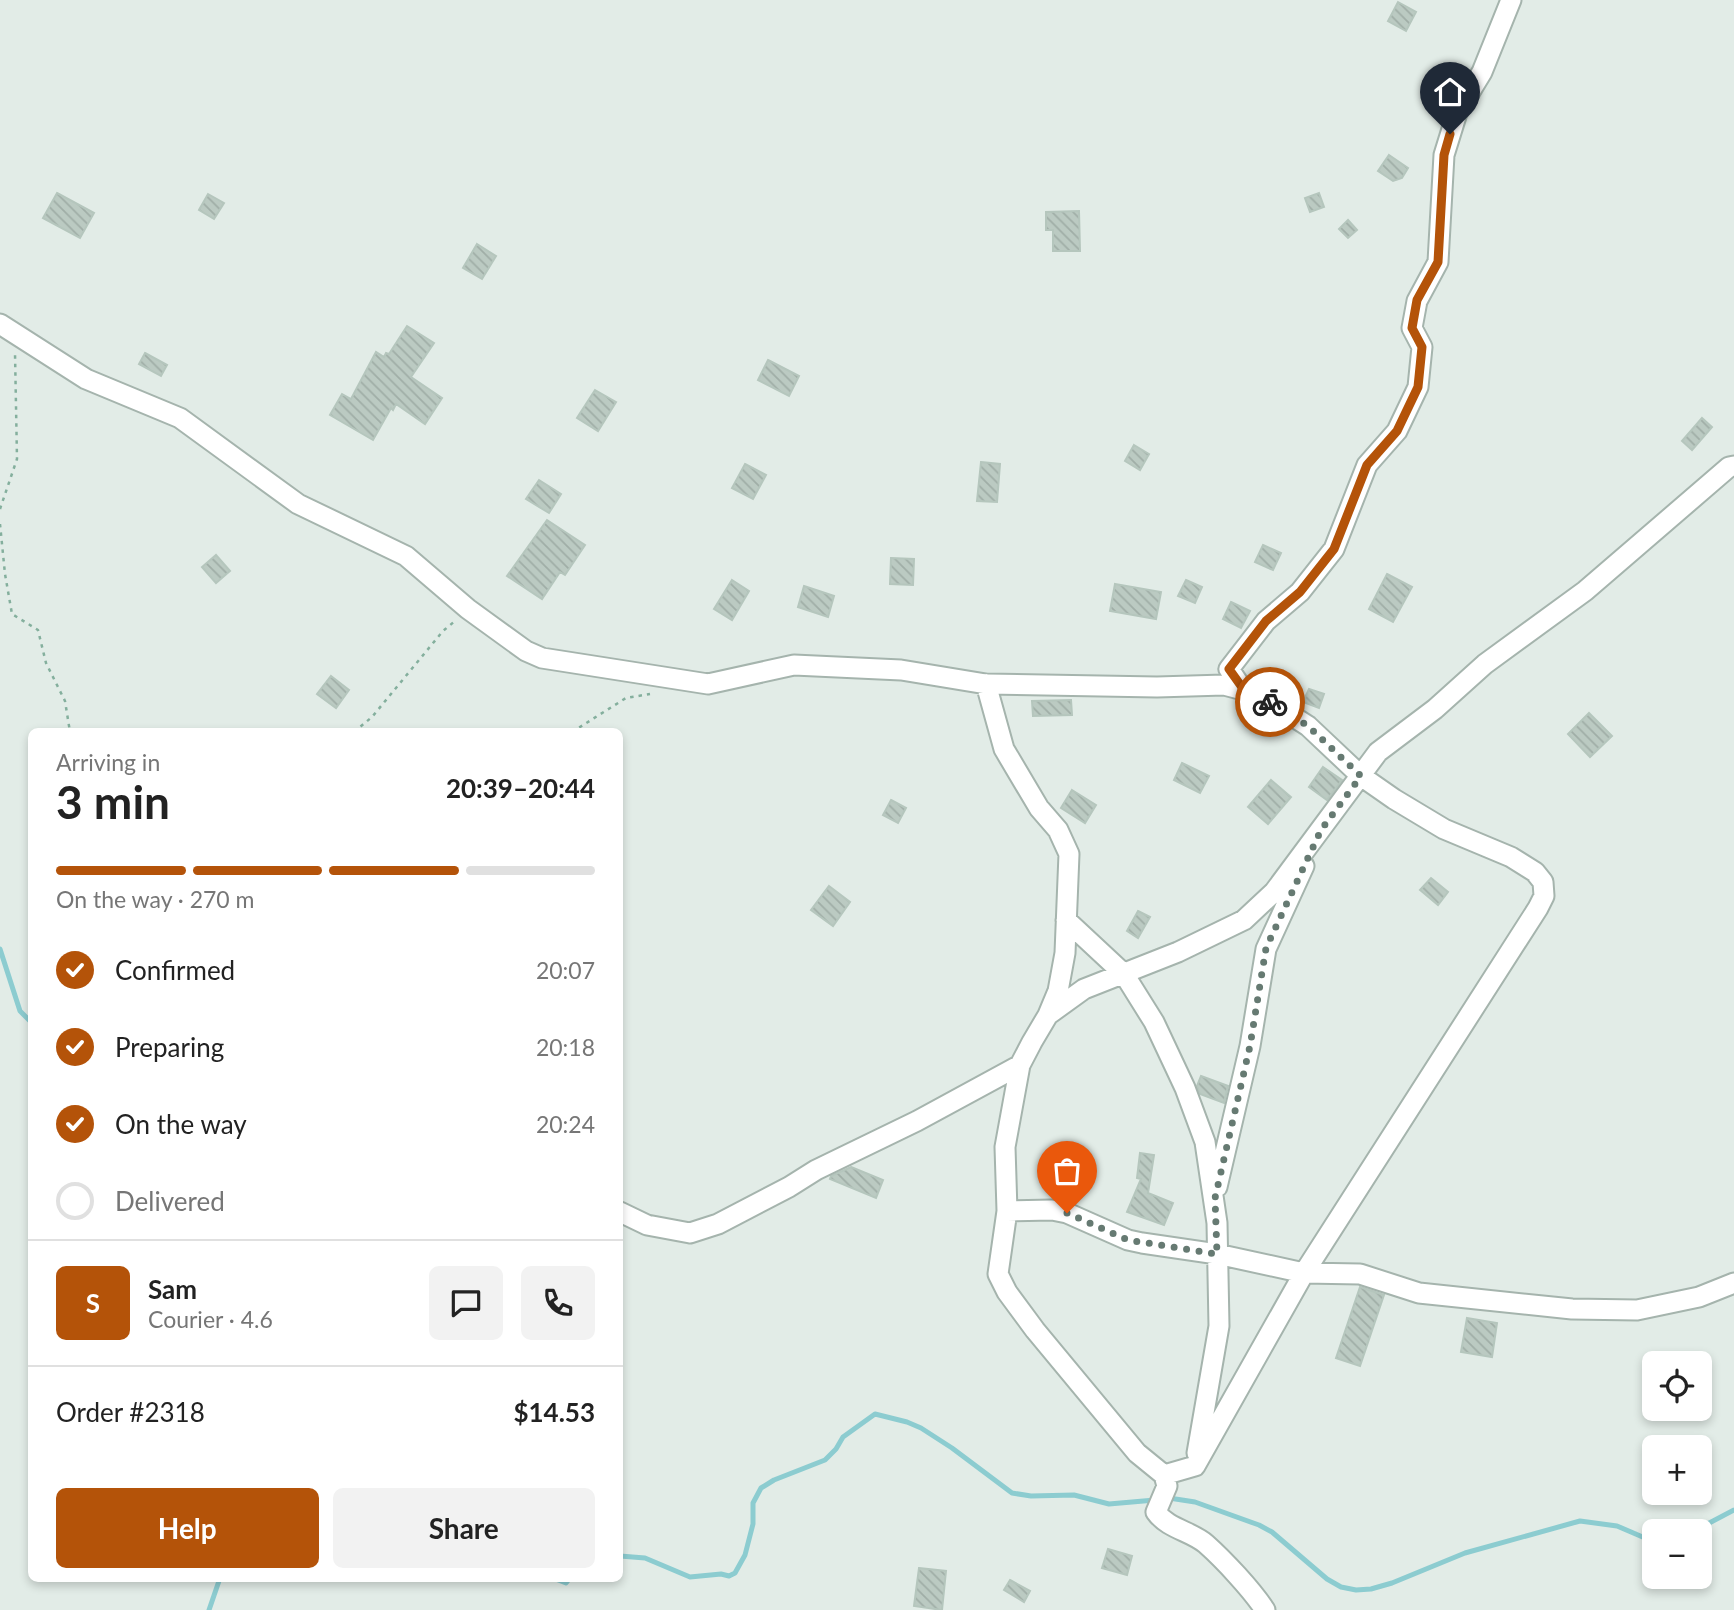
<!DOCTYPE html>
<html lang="en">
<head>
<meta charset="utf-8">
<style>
  :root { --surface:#fff; --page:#f2f2f2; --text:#222; --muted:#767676; --line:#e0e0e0; --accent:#b45309 }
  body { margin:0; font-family:Lato,sans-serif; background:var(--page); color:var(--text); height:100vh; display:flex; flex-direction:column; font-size:26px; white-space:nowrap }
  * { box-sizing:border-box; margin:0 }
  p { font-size:23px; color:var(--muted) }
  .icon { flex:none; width:38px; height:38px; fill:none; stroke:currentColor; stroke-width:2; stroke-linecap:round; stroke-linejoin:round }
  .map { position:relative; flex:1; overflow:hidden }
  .sheet { position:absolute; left:28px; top:728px; width:595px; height:854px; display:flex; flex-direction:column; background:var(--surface); border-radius:10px; box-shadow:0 4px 10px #0003 }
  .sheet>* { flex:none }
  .buttons { position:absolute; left:1642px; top:1351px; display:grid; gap:14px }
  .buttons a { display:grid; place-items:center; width:70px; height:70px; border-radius:10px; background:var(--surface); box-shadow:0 4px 10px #0003; font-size:35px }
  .pin { position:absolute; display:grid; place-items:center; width:60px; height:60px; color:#fff; margin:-72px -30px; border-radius:50% 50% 50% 0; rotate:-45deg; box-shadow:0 0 7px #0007 }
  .pin .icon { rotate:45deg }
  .courier { position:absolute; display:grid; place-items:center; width:70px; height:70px; margin:-35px; border:5px solid #b45309; border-radius:50%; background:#fff; color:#222; box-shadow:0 2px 9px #0007 }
  .summary em { font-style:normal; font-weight:700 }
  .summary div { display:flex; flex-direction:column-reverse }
  .summary { display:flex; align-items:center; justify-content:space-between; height:119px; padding:0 28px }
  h1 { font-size:46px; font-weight:700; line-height:52px }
  .bar { display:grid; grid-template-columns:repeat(4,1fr); gap:10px 7px; align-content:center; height:84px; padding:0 28px }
  .bar i { height:9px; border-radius:5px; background:var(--line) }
  .bar .selected { background:var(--accent) }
  .bar p { grid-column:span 4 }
  .line { display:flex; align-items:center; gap:18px; padding:0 28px; border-top:2px solid var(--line) }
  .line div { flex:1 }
  .round { display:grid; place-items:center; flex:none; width:74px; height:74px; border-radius:10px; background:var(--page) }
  ol { padding:0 28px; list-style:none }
  li { display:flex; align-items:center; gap:21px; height:77px }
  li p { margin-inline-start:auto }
  li .icon { padding:7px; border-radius:50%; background:var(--accent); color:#fff; stroke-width:4 }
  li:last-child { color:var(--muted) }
  li i { width:38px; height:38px; border:4px solid var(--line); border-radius:50% }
  .button { display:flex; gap:14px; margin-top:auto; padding:14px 28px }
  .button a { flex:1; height:80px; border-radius:10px; background:var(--accent); color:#fff; font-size:28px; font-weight:700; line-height:80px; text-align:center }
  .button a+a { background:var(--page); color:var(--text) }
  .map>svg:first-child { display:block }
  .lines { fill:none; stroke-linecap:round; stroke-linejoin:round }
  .stream { stroke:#8cccd0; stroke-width:5 }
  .building { fill:url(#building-back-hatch); stroke:#b5c6bd; stroke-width:2 }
  .minor-casing { stroke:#a5b4ad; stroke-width:23 }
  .path { stroke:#84af9d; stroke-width:2.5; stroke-dasharray:3.5 5; stroke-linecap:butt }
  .minor { stroke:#fff; stroke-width:19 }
  .done { stroke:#667a72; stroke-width:7; stroke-dasharray:0 12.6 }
  .route { stroke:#b45309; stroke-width:9 }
</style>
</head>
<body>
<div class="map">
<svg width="1734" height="1610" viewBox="0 0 1734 1610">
  <defs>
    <pattern id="building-back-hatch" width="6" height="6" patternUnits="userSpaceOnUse" patternTransform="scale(1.75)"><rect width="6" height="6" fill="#bbcac2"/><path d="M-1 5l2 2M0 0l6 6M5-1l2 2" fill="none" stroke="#a0aea7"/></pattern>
  </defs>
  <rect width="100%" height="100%" fill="#e2ece7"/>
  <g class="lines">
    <!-- stream -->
    <path class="stream" d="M0 949 20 1011 32 1023
      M1169 1498 1195 1502 1259 1525 1272 1532 1327 1579 1341 1587 1356 1590 1371 1589 1392 1583 1465 1553 1580 1521 1617 1526 1645 1538H1654
      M1694 1531 1734 1510
      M620 1556 645 1558 690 1577 721 1574 729 1576 735 1573 745 1555 753 1524V1503L761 1488 774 1480 825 1460 836 1449 843 1437 875 1414 907 1422 921 1428 952 1448 1012 1493 1031 1496 1074 1495 1109 1504 1155 1500
      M553 1578 566 1583 570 1578
      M209 1610 220 1578"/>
  </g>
  <!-- building -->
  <path class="building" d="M1398 2 1416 12 1406 31 1388 21Z
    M1389 155 1408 168 1402 178 1393 181 1378 171Z
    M57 193 94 213 80 238 43 218Z
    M1319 193 1324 207 1310 212 1305 198Z
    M208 194 224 203 214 219 199 210Z
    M1079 211 1080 251H1053V230H1046V212Z
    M1348 220 1357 230 1348 238 1339 229Z
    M477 244 496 256 482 279 463 268Z
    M407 326 434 343 411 377 442 398 425 424 396 404 393 410 391 408 373 440 330 415 342 394 351 399 376 352 384 357 386 353 389 354Z
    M145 353 167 365 161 376 139 364Z
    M768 360 799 376 789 396 758 380Z
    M595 390 616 402 598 431 577 418Z
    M1702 418 1712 427 1692 450 1682 441Z
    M1134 445 1149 454 1140 470 1125 461Z
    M981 462 1000 464 997 502 977 501Z
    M745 464 766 475 753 499 732 488Z
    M539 480 561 494 549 513 526 499Z
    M547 520 585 545 565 575 560 572 542 599 507 576Z
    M1263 545 1281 553 1273 570 1255 562Z
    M216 555 230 571 216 583 202 567Z
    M891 558 914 559 913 585 890 584Z
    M1387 574 1412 587 1393 622 1369 609Z
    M732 580 749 591 732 620 714 609Z
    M1186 580 1202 587 1195 603 1178 596Z
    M1115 584 1161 592 1156 619 1110 611Z
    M804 586 834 596 828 617 798 607Z
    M1231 602 1250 611 1241 628 1223 619Z
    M331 676 349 690 336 708 317 694Z
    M1309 689 1324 694 1319 708 1303 702Z
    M1071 700 1072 715 1033 716 1032 701Z
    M1589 713 1612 736 1590 757 1568 734Z
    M1182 763 1209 776 1200 793 1174 780Z
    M1323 767 1342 780 1327 800 1309 787Z
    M1271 780 1291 797 1268 824 1248 807Z
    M1072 790 1096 805 1085 823 1061 808Z
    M891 800 906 808 898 823 883 815Z
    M1431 878 1448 892 1438 905 1420 890Z
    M829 886 850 902 833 926 811 910Z
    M1138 911 1150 917 1138 938 1127 931Z
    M1201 1076 1228 1086 1224 1103 1200 1094 1197 1086Z
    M1140 1153 1154 1155 1148 1193 1173 1203 1164 1225 1127 1212 1141 1179 1137 1178Z
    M851 1167 883 1180 876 1198 830 1179 831 1176Z
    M1360 1287 1384 1295 1360 1366 1336 1358Z
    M1467 1318 1497 1323 1492 1357 1461 1352Z
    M1108 1549 1132 1556 1127 1575 1102 1568Z
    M919 1568 946 1571 942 1610 914 1606Z
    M1010 1580 1030 1591 1024 1602 1004 1590Z"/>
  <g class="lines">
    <!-- minor casing -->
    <g class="minor-casing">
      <path id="minor" d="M0 324 86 379 180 418 298 504 406 556 468 609 526 651 542 658 708 684 794 665 901 670 986 684 1157 687 1224 685 1243 690 1269 701 1308 726 1361 776 1394 799 1444 829 1511 857 1535 872 1543 882 1544 896 1538 908 1304 1273 1195 1466 1164 1475
        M986 684 1004 749 1039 808 1058 830 1069 854 1065 953 1058 991 1048 1015
        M1243 690 1229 669 1266 621 1300 592 1334 549 1367 465 1397 431 1418 387 1422 347 1412 328 1417 301 1438 262 1444 155 1457 113 1482 72 1511 0
        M1066 920 1124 974 1154 1022 1185 1088 1205 1142 1217 1223 1219 1326 1197 1453
        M1217 1187 1250 1046 1266 949 1304 866
        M1007 1211 1052 1210 1067 1213 1128 1240 1142 1243 1217 1254 1304 1273 1360 1274 1419 1293 1572 1309 1637 1310 1699 1297 1734 1283
        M620 1212 647 1225 690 1233 718 1224 789 1187 816 1170 917 1121 1020 1065
        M1265 1610C1252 1590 1224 1560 1206 1544 1191 1531 1168 1529 1156 1512L1167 1486 1164 1475 1137 1453 1035 1330 1007 1292 998 1274 1007 1211 1005 1147 1020 1065 1032 1042 1048 1015 1084 989 1178 952 1244 920 1274 892 1378 752 1435 709 1485 664 1585 591 1729 467 1734 466"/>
    </g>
    <!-- path -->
    <path class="path" d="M0 509 17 459 15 353
      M0 524 5 574 12 614 38 630 46 663 65 701 70 732
      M354 732 372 717 443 631 455 621
      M572 732 626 698 650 694"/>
    <!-- minor -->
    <use href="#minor" class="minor"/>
  </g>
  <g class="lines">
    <!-- done -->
    <path class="done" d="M1067 1213 1128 1240 1217 1254 1215 1198 1250 1046 1266 948 1321 830 1361 776 1308 726 1270 702"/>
    <!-- route -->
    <path class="route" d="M1270 702 1244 690 1229 669 1266 621 1300 592 1334 549 1367 465 1397 431 1418 387 1422 347 1412 328 1417 300 1438 262 1444 155 1450 134"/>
  </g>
</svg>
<div class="buttons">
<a><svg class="icon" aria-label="locate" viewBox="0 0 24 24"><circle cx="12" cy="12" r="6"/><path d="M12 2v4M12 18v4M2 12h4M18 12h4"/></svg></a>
<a>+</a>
<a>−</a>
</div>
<div class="pin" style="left:1067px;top:1213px;background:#ea580c"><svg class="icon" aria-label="bag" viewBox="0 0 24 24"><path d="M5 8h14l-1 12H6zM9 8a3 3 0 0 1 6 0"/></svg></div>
<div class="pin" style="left:1450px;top:134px;background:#1f2937"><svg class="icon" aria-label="home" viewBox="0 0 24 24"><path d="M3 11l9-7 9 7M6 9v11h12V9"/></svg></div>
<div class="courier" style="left:1270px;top:702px"><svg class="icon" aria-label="bike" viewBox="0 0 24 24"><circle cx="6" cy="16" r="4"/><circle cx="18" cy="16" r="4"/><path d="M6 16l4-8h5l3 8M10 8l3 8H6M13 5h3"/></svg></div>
<section class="sheet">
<div class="summary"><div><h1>3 min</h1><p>Arriving in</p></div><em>20:39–20:44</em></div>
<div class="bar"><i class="selected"></i><i class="selected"></i><i class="selected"></i><i></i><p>On the way · 270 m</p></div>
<ol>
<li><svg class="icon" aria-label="check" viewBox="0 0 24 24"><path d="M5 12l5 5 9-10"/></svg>Confirmed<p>20:07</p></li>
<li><svg class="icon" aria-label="check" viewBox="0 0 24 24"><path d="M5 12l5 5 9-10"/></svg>Preparing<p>20:18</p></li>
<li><svg class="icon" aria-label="check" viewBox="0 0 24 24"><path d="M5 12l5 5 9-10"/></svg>On the way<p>20:24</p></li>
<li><i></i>Delivered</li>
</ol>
<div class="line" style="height:126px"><b class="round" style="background:var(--accent);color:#fff">S</b><div><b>Sam</b><p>Courier · 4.6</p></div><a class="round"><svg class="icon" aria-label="chat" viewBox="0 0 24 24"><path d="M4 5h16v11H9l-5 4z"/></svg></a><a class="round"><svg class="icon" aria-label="phone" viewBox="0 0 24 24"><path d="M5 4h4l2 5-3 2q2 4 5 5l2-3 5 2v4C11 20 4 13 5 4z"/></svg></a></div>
<div class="line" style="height:91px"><div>Order #2318</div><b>$14.53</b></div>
<div class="button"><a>Help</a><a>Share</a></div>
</section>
</div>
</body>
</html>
